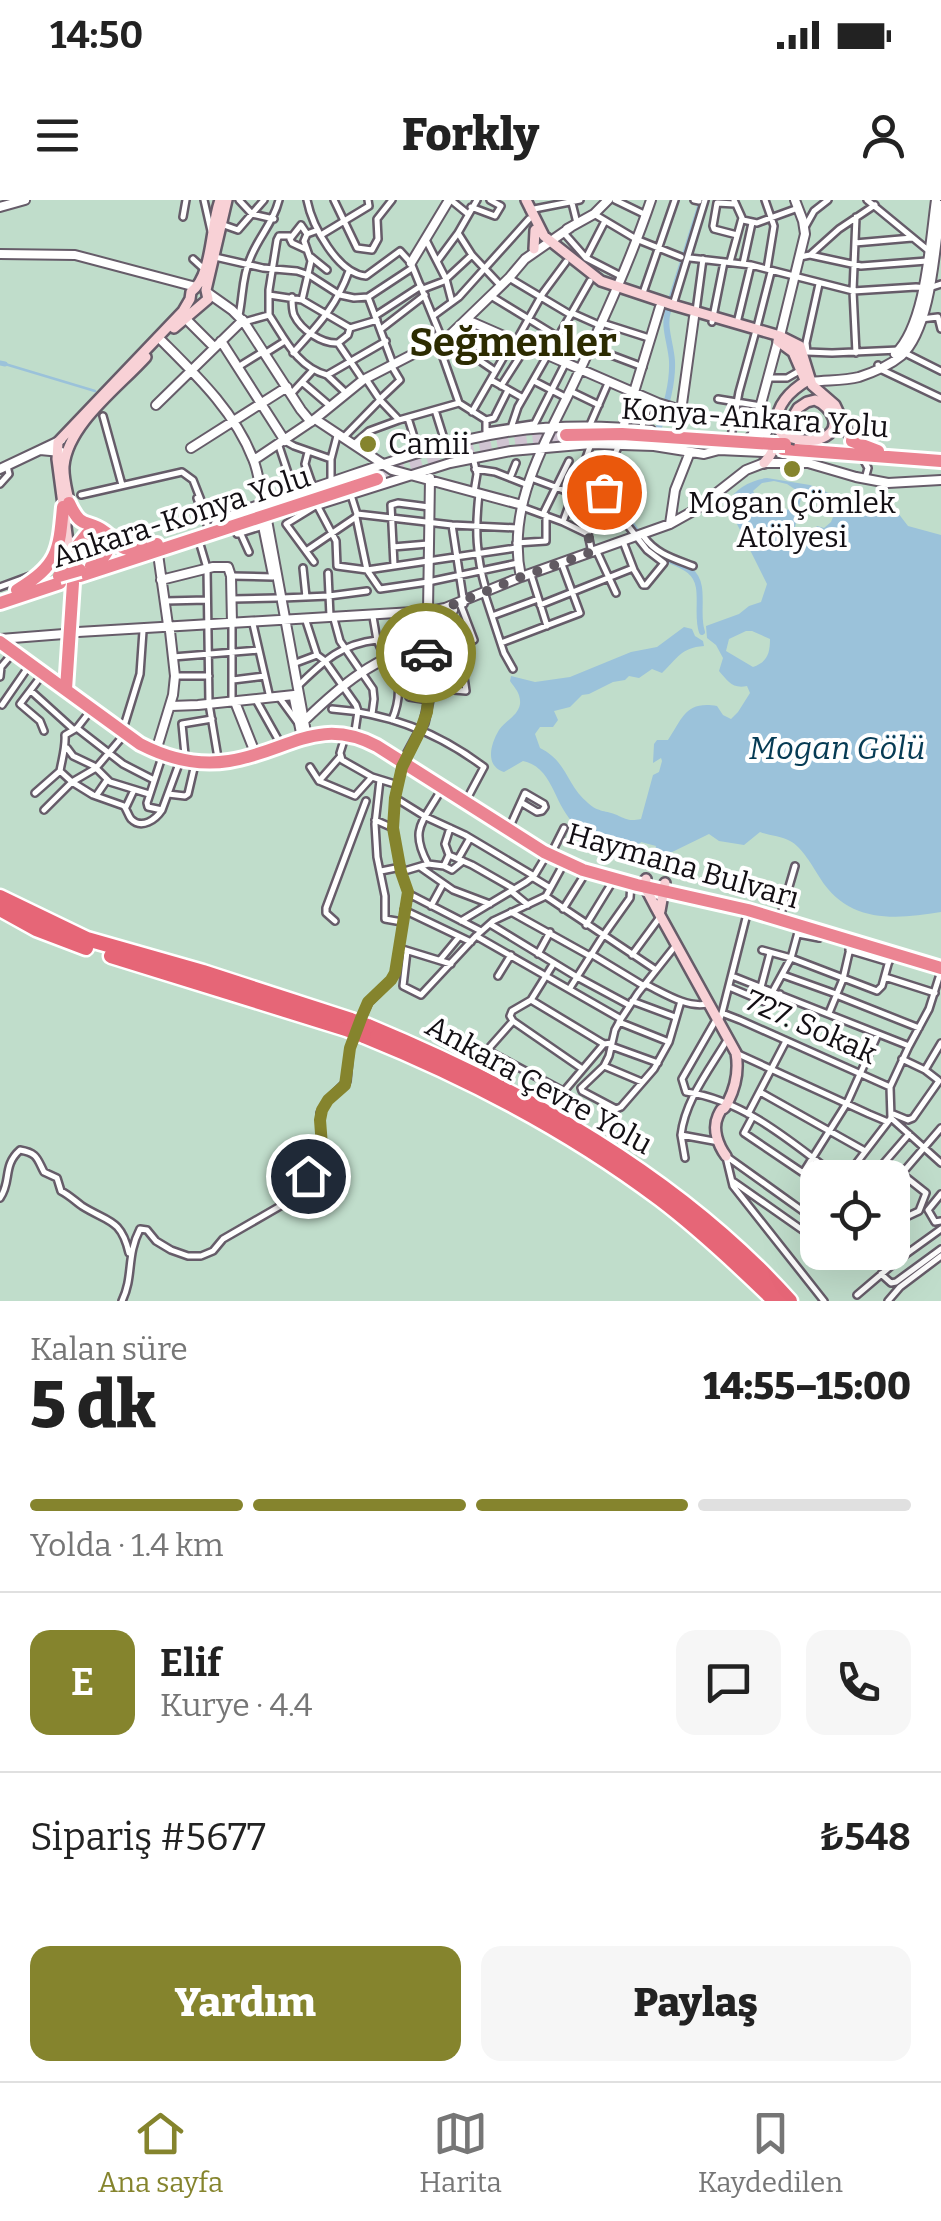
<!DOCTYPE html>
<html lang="tr">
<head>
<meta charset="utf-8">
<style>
  :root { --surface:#fff; --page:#f6f6f6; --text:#222; --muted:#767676; --line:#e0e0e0; --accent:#85842d }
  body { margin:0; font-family:Bitter,serif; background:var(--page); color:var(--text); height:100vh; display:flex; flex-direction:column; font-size:38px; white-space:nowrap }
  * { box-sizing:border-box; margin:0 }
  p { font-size:32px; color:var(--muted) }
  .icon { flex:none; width:55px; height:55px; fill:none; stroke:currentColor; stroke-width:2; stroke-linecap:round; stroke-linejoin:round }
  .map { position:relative; height:1101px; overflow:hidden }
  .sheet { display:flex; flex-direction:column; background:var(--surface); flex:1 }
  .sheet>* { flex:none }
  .fabs { position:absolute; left:800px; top:960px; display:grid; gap:20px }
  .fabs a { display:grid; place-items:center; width:110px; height:110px; border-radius:20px; background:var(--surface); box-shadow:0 10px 40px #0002; font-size:50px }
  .pin { position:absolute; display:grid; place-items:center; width:85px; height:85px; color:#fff; margin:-42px; border:5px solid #fff; border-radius:50%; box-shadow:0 2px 10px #0007 }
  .courier { position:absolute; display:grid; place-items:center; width:100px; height:100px; margin:-50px; border:8px solid #85842d; border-radius:50%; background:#fff; color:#222; box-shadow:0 2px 12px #0007 }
  .overview em { font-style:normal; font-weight:800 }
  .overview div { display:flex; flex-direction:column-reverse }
  .overview { display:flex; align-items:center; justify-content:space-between; height:170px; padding:0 30px }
  h1 { font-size:65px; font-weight:800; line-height:75px }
  .bar { display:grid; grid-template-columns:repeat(4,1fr); gap:15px 10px; align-content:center; height:120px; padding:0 30px }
  .bar i { height:12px; border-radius:8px; background:var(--line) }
  .bar .active { background:var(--accent) }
  .bar p { grid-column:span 4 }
  .line { display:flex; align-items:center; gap:25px; padding:0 30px; border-top:2px solid var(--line) }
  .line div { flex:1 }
  .round { display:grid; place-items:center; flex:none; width:105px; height:105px; border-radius:20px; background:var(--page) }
  .primary-button { display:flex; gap:20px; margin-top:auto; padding:20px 30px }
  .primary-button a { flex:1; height:115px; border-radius:20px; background:var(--accent); color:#fff; font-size:40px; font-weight:800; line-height:115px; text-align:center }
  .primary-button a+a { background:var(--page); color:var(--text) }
  .status { display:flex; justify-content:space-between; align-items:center; height:70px; padding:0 50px; background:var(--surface); direction:ltr }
  .status svg { height:28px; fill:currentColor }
  header { display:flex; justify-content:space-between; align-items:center; height:130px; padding:0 30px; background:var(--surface); font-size:45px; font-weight:800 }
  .tab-bar { display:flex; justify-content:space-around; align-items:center; height:140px; border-top:2px solid var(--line); background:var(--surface); font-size:28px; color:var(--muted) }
  .tab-bar a { display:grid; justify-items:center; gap:5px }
  .tab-bar .active { color:var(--accent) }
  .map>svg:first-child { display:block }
  .green { fill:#c0ddcb; fill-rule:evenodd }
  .water { fill:#9bc2da; fill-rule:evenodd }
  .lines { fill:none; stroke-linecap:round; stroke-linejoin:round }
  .stream { stroke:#9bc2da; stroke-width:2.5 }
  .canal { stroke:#9bc2da; stroke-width:5 }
  .river { stroke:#9bc2da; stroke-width:6 }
  .trunk-tunnel { stroke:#d0c4d2; stroke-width:12; stroke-dasharray:12 6; stroke-linecap:butt }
  .minor-casing { stroke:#665c69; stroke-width:10 }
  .tertiary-casing { stroke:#665c69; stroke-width:12 }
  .secondary-casing { stroke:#665c69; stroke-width:14 }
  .trunk-casing { stroke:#fff; stroke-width:18 }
  .motorway-casing { stroke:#fff; stroke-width:19 }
  .minor { stroke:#fff; stroke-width:5 }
  .tertiary { stroke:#fff; stroke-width:8 }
  .secondary { stroke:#f8d1d6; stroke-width:9 }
  .trunk { stroke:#eb8492; stroke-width:12 }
  .motorway { stroke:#e66677; stroke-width:14 }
  .secondary-bridge-casing { stroke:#665c69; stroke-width:14; stroke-linecap:butt }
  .trunk-bridge-casing { stroke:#fff; stroke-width:18; stroke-linecap:butt }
  .motorway-bridge-casing { stroke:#fff; stroke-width:19; stroke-linecap:butt }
  .secondary-bridge { stroke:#f8d1d6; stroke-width:9 }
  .trunk-bridge { stroke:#eb8492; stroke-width:12 }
  .motorway-bridge { stroke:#e66677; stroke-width:14 }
  .done { stroke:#615a62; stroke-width:10; stroke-dasharray:0 18 }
  .route { stroke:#85842d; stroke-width:12 }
  .poi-dot { fill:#85842d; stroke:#fff; stroke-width:4 }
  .labels { text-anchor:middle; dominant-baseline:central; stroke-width:8; stroke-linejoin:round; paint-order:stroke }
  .street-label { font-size:30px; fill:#130f14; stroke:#fff }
  .poi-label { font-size:30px; fill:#130f14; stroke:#fff; text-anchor:start }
  .water-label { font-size:32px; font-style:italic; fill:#063b54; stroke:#fff }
  .district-label { font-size:40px; font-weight:bold; fill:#2c2b01; stroke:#fff }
</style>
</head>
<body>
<div class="status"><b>14:50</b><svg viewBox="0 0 49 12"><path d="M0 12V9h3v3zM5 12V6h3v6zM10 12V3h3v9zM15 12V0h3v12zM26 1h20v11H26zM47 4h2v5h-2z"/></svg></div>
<header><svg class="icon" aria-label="menu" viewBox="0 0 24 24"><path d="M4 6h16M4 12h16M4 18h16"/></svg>Forkly<svg class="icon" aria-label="person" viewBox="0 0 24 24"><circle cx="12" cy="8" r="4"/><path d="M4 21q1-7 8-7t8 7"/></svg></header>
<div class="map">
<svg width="941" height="1101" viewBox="0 0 941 1101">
  <rect width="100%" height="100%" fill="#f1e4f4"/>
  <!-- green -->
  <path class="green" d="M0 0H941V1101H0ZM818 978H892V1052H818Z"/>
  <!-- water -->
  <path class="water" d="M767 278 810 285 859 306 898 313 908 326 941 335V712C894 720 848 723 820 678 813 667 802 647 790 641 782 636 770 636 760 632L744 645 719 641 709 634 666 655 654 653 656 646 641 642 637 647C618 646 593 638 577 626 553 607 555 568 523 561L504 572C485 566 490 545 499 530 505 521 518 516 520 504 521 494 515 488 510 481L511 476 535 482 570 477 631 452 657 447 684 427 692 429 695 436 703 441 704 446C680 448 678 458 662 473L652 469 639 478 629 476 625 480 613 482 589 494 582 495 570 507 554 511 558 520 553 527H540L535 534 540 548C568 562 566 585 588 603 599 613 606 610 617 615 627 620 630 621 641 619L653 575 659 572 662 561 661 558 653 563 654 544 657 540H668C683 518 685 501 717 506L723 515 731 519 738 512 750 493 747 486C732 489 728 481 719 471L723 458 716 445 707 438 706 426 739 414 749 406 761 402 767 384 727 304C734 289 751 280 767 278ZM774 281 787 284 796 290 789 309 768 316 753 291 762 283ZM806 291C818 293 832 300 835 312L831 322 824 328 817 326 808 338 801 341 794 332 801 298ZM746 431H752L770 439C770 454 767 462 753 467L726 451 729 439Z"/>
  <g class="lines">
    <!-- stream -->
    <path class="stream" d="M5 164 95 191"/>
    <!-- canal -->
    <path class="canal" d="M0 163 5 164"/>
    <!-- river -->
    <path class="river" d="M670 103 702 0
      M659 227C666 206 673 184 672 161 671 144 663 127 668 111
      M620 284 615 290 614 300 637 332
      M654 353C665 360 679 362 690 371 707 384 695 414 702 432"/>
    <!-- trunk-tunnel -->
    <path class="trunk-tunnel" d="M375 274C439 254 499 237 566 235"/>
    <!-- minor casing -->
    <g class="minor-casing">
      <path id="minor" d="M204 0 211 31
        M239 0 252 14 274 19
        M307 0C312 26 338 74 366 76L400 51 411 63 442 139
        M334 0 357 48 372 50 378 39 377 19 392 0
        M451 0 468 14
        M615 0 646 15
        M694 0 699 1
        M734 0 743 20 757 23 798 8
        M765 0 774 26 767 69
        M867 0 929 51
        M572 3 577 23
        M735 4 717 3 713 26 714 29 737 35
        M471 7 495 16 501 6 490 0
        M529 10 580 0
        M594 14 636 39 681 57
        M183 17 186 0
        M605 21 586 58 621 76
        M221 24 238 30 264 0
        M805 27 814 11 828 0
        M564 33 586 58
        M321 35 369 6 368 0
        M426 40 446 79 452 102
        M855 43 912 38
        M305 49 292 43 290 39 301 25 307 34
        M472 55 501 86
        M810 55 861 66 927 61
        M215 57 263 68 297 71 309 75 340 95 354 98 368 97 412 68
        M311 57 327 70
        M800 57 810 55 839 29 875 5
        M690 58 751 65 853 91 916 87 929 88 941 84
        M193 59 205 70
        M438 60 458 33 477 0
        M730 62 742 18
        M743 64 752 23
        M509 78 571 115
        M819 84 806 143 807 152 832 153 899 150 941 171
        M423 89 444 81 472 55 458 33
        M643 93 675 0
        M269 95 302 100 350 128 377 120
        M491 96 558 137
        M292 97C292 102 292 110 294 115 301 130 322 144 338 143L363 180
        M368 97 393 164
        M302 100 311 61 304 41 307 34 318 30
        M673 105 705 0
        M696 111 703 59
        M572 113 599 125
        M239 115C243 97 242 76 250 59 258 37 273 24 279 0
        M269 115V90L277 40 279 36H290
        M375 116 421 86
        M433 116 459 97 529 19
        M921 119 938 117 941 129
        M244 122 269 115C285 139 297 167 327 175L386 141
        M712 122 724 62
        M602 123 649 138
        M737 123 751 65
        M757 127 771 72
        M381 129 425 95
        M489 131 476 158 495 171
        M452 133 480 148
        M338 143 348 135 350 128
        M438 143 459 203 486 220V236
        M590 147 643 167
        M266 153 285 141
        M293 153C318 125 336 107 349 71
        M856 153 853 91 856 17
        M878 165 880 169 941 198
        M238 167 264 151
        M327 175 346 193
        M768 178H787L801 170
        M366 179 380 200 399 220 459 203
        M491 180 523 198
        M534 181 567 198
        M302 182 330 206
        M501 186 526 147
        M570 191 599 205
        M291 194 313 170
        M380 199 400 180 391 165
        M718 199 761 206
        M435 210 446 245
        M472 212 510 146 515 143 543 93 566 62
        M103 216 122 285
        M408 218 419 253
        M486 220 494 218 508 190
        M589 227 609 181
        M532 229 566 162
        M641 229 651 200
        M487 231 533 224
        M510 231 518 207 590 81
        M731 237 739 192 755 134
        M343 238 379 201
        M285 241 294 246 331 259
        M354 244 369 231 399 220
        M279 246 295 294
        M308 252 305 264 313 287
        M473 257 477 274 474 292
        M862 257 868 268 865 279
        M475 269 495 272 528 285
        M510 278 516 263
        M531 278 574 294 599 300
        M331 282V259L337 236
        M0 284 9 274 7 266
        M479 294C475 329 476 356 486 390
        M603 294 600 295V299L610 303 647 350 664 363 646 385H643L634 370 624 344
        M603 294 610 265 619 245
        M81 295 182 272 193 280 206 313 204 318
        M351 295 357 314 356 317 367 370 380 389 428 382 518 363
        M197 298 208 327
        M522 307 563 322 588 334
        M357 314 452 325 517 328
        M543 314 569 261
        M563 322 591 244
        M452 325 464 404
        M240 332 249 352
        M237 334 263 326
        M644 337C656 354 675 359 693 366
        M199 341 207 368 209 504 218 558
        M516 343 546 341V315
        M393 347 428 344
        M306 351 356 317
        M592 353 588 334 601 300
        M598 354 616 393
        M314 362 286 324 317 305 336 341 337 366 367 370 516 348
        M394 365 391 305 398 303 429 307
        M303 368 306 397
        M328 373 330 416
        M231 376 273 377
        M532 378 547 426
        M0 387 30 376
        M485 395 504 453 513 469
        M282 398 329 396 367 391
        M232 399 277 398
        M165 401 207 400
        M540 405 633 368
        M461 406 474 440
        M492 416 538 399
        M373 417 377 440 385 458
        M334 419 340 441 373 489 374 499 372 514
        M306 421 317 455 325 461 356 505 358 511 355 531
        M253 424 270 498
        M501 443 580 413 563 367
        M425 446 441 445 460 449 466 491 429 488
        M388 456C400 479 402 496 392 520
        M173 457 259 450
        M293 464 317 455
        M42 475 20 504 40 521 44 531
        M175 476H209
        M0 477 1 467 12 454
        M233 480 265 476
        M297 487C323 462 340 444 377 440
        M31 491 73 529
        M279 497 298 523
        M409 497 429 500
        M256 500 279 541
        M232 502V425
        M2 505 29 466
        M332 509C388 513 439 533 484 567L468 597
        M124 526 140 474 143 431
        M78 529 123 564 154 580
        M345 537 340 553 342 560 372 577 398 585
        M67 548 73 556 94 566 110 582 149 594
        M185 555 182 524 212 519
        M162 557 147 603 148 607 162 610 180 561
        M340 557 319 581 355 596 372 577
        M310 567 319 581
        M60 571 72 582 96 568 124 535
        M380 580 375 624 377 657 385 696V719L402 722
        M35 593 60 571C62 559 66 547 65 535L77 528 91 510
        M168 594 185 596 188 594 195 564
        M96 596 107 580
        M397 599 426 617 465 635 534 676
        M126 607 134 590
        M44 610 72 582 93 595 124 606C127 610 128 615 131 619 142 630 156 619 162 610
        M375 620 393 628
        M511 624 525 593 544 604 545 607 542 611 537 612 522 603
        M450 628 445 644 449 655 472 665 514 689
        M553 650 564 628
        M458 659 470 638
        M428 664C409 629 423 622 441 590
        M444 666 452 670 463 661
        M420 667 453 690 490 704
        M381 671 401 667
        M401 672 428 664 444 666 449 655
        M532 677 550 688
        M511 691 528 705
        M409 694 481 731
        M547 697 656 770
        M431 706 443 684
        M563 709 585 674
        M404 710 471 742
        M511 712 590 756
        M781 714 795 666
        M335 721 326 713V708L366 601
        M461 721 526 682 534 676 546 656
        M490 724 577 777 629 805
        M586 725 613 681
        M798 734 819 738
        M476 736 621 819
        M676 745 638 793 621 819 615 830 609 856 604 866 581 888 582 891 616 909 621 907 654 869 669 842 681 801
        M399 748 451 764
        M762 750 791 758 877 791 882 786 890 757
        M849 750 889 762
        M407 751 403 786 421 795 476 736 493 721 546 696 563 665
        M538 754 550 732
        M591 754 644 786
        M632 755 660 717
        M440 760 459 737
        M554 763 531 800 512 811 510 816 513 821 581 868
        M783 775 836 794
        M498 776 511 755
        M732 776 909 846 890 887 891 918
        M885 777 935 793
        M645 784C664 793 686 808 707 804
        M729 787 774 806 780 794
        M761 787 770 753
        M570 788 603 736 630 698 631 684
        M773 791 791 758 800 725
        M836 795 919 828
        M531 800 604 844
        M632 801 675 817
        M722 813 748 710
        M829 813 843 779 851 744
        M361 818 369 802 391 780 395 773 399 748 408 693 401 672 393 628 395 598 402 565
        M717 818 682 879 686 892C744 900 793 943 839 978
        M513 821 490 847V852L561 890H565L604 844 612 843
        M719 821 722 813 740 820 890 887
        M619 822 669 842
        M611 846 658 863
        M909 846 929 809 941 771
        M736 853 869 914 888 922 891 918 941 963
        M902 859 925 870 938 880
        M604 866 642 882
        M925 870 941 843
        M760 892 865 951
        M891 913 908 920 913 918 939 881
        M748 914 786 841
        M752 918 744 933 818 983
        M681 935C685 900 710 869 727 840
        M726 956 814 1019H818
        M726 957 733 986 824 1101
        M685 958 681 935 719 942
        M803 973 847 903 878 834
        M845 978 888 922
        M871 978 909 934
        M734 982 818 1041
        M892 985 941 928
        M941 994 928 1010 935 1022 941 1021
        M0 998C12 981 2 966 20 950 38 953 37 959 44 972L57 978 61 991C69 995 75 1001 82 1006 107 1022 121 1018 129 1053
        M892 1016 904 1018 919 1011 926 993 902 974
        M834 1052 847 1059 852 1052
        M881 1074 891 1083 896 1082 941 1049
        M857 1095 898 1060 941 1029
        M122 1101C134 1076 126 1056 140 1029L147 1030 156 1041 171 1050 188 1056H201L213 1051 223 1039 289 1001 306 984 314 960 322 946 320 913 328 900 347 881 350 848 356 834
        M888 1101 900 1087 941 1056"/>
    </g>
    <!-- tertiary casing -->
    <g class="tertiary-casing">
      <path id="tertiary" d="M0 7 25 0
        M567 29 594 14 608 0
        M0 54 75 55 196 87
        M411 63 449 0
        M208 93 232 110 244 122 301 210 311 222
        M185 118 214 147
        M467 120 658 203 681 210
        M780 136 805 34 803 21 795 0
        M162 141C196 175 235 212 253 259 259 273 260 290 264 305
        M221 141 285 241
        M895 154C926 125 930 42 936 0
        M812 182C827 180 843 181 859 177 874 172 889 166 901 156 932 128 935 45 941 5
        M156 205 243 120
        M315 219 392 270 522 305
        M623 228 660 107
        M678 233 694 117
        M750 237 765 235 776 219
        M752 237 778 141
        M191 248 287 187
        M61 252 40 250 61 240
        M254 260 315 219 363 180 450 135 509 78 525 59 571 27
        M0 269 40 250
        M317 305 450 263 511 251 591 244 654 246 704 254 719 250 763 252 771 248
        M267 320 306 532
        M262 321 273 375
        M216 324C245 306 284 298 316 287 379 266 441 242 507 232 554 225 604 225 651 230
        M670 324 675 290 690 252
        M521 377C505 302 549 238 579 172 605 116 631 59 651 0
        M161 380 213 367H228L231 376 232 423
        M428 411 430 278
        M416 415 429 420 453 410
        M71 430 78 432 430 411 445 408 521 377 670 324 695 310 746 270 764 263H808L856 277 888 283 941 280
        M0 439 64 434
        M294 498 301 533
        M235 502 254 550
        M171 506 198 505 294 495
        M304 521C339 487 377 454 425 446
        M156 551 173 495 175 476 170 431 168 425 158 354
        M403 562 424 523 429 500 424 418"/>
    </g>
    <!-- secondary casing -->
    <g class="secondary-casing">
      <path id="secondary" d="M526 0 544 36 601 81 673 105 780 136 800 146 812 185 835 205 852 241
        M534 49 535 30
        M174 128 208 99 206 90 227 0
        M778 141 793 152 805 180
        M777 228C774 206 791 190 808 180
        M764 263 769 257 798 208 807 202 815 200C831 206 845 229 822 238 814 242 804 240 796 239
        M70 307C68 293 63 279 64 266 68 224 119 187 146 157
        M67 376 68 342 57 259 58 242 183 111 190 99 191 92C213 75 210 27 220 0
        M646 679 645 687 656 708 736 853C739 870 736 886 728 902 721 916 725 901 718 916 712 929 718 945 726 956
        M660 711 665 683"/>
    </g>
    <!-- trunk casing -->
    <g class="trunk-casing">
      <path id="trunk" d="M566 235 622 234 773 244
        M852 241 878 251
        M783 249 941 261
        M69 303C82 331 86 318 105 332 112 337 116 345 124 348 134 351 147 346 157 344
        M74 350 87 334C115 331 115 354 91 366
        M80 376 377 279
        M17 390C58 365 59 352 63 307
        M0 403 60 383
        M0 442 140 544C167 558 198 566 229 561 287 552 318 515 377 546L544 652 583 670 637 685 748 710 941 768
        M66 489 73 383"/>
    </g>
    <!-- motorway casing -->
    <g class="motorway-casing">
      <path id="motorway" d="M0 697 87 739 203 772 351 820
        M0 709 36 729 86 748
        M111 756 346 829
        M368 826C522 890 678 976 790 1101
        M364 836C468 878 571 932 660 999 701 1030 738 1065 775 1101"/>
    </g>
    <!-- minor -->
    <use href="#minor" class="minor"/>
    <!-- tertiary -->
    <use href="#tertiary" class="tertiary"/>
    <!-- secondary -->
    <use href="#secondary" class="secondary"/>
    <!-- trunk -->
    <use href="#trunk" class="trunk"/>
    <!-- motorway -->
    <use href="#motorway" class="motorway"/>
    <!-- secondary-bridge casing -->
    <g class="secondary-bridge-casing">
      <path id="secondary-bridge" d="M777 228 784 236 796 239"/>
    </g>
    <!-- trunk-bridge casing -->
    <g class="trunk-bridge-casing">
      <path id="trunk-bridge" d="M773 244H785
        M59 376 80 370"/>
    </g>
    <!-- motorway-bridge casing -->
    <g class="motorway-bridge-casing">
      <path id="motorway-bridge" d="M351 820 368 826
        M346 829 364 836"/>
    </g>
    <!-- secondary-bridge -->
    <use href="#secondary-bridge" class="secondary-bridge"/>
    <!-- trunk-bridge -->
    <use href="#trunk-bridge" class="trunk-bridge"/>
    <!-- motorway-bridge -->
    <use href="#motorway-bridge" class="motorway-bridge"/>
  </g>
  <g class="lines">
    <!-- done -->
    <path class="done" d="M426 453 423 417 425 411 445 408 521 377 592 352 588 334 601 300 600 296 604 292"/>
    <!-- route -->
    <path class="route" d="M308 976 322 946 320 920 322 910 328 900 345 885 350 848 362 816 368 802 391 780 395 773 408 692 401 672 393 628 395 598 402 567 421 529 427 512 429 488 426 453"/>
  </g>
  <!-- markers -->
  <g class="poi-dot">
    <circle cx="368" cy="244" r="10"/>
    <circle cx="792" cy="269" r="10"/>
  </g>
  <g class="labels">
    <!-- street labels -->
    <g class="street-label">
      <text transform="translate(755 218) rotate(4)">Konya-Ankara Yolu</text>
      <text transform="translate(181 317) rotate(-18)">Ankara-Konya Yolu</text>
      <text transform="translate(683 666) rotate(16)">Haymana Bulvarı</text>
      <text transform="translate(811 827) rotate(24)">727. Sokak</text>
      <text transform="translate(539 885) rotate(29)">Ankara Çevre Yolu</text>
    </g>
    <!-- poi labels -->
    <g class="poi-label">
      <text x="388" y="244">Camii</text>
      <text x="792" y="303" text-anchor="middle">Mogan Çömlek<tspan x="792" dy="34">Atölyesi</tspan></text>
    </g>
    <!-- water labels -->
    <g class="water-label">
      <text x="837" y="548">Mogan Gölü</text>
    </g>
    <!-- district labels -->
    <g class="district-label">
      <text x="513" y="143">Seğmenler</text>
    </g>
  </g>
</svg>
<div class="fabs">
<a><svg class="icon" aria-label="locate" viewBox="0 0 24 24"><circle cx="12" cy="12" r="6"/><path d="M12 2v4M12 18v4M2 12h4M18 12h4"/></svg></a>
</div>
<div class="pin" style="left:604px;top:292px;background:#ea580c"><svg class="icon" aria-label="bag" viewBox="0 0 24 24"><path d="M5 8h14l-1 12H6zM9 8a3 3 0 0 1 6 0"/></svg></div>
<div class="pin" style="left:308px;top:976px;background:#1f2937"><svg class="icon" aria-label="home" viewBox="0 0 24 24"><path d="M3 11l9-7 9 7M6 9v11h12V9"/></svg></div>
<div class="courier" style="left:426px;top:453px"><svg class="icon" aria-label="car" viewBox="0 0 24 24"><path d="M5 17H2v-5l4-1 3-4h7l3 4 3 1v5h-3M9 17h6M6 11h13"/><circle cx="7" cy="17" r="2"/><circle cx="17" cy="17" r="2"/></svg></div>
</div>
<section class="sheet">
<div class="overview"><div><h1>5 dk</h1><p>Kalan süre</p></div><em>14:55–15:00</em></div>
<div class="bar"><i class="active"></i><i class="active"></i><i class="active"></i><i></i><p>Yolda · 1.4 km</p></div>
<div class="line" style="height:180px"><b class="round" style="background:var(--accent);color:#fff">E</b><div><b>Elif</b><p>Kurye · 4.4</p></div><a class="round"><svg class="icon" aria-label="chat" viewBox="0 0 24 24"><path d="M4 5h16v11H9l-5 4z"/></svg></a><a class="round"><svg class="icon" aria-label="phone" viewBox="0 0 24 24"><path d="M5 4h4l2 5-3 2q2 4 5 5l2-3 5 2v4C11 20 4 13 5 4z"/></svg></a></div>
<div class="line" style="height:130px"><div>Sipariş #5677</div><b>₺548</b></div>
<div class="primary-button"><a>Yardım</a><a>Paylaş</a></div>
</section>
<nav class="tab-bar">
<a class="active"><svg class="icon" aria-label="home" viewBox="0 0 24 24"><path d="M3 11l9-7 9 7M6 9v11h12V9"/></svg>Ana sayfa</a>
<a><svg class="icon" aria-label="map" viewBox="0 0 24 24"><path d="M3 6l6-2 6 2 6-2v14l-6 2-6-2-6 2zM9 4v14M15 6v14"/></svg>Harita</a>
<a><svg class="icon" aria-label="saved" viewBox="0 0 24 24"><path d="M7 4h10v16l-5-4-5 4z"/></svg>Kaydedilen</a>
</nav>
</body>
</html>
